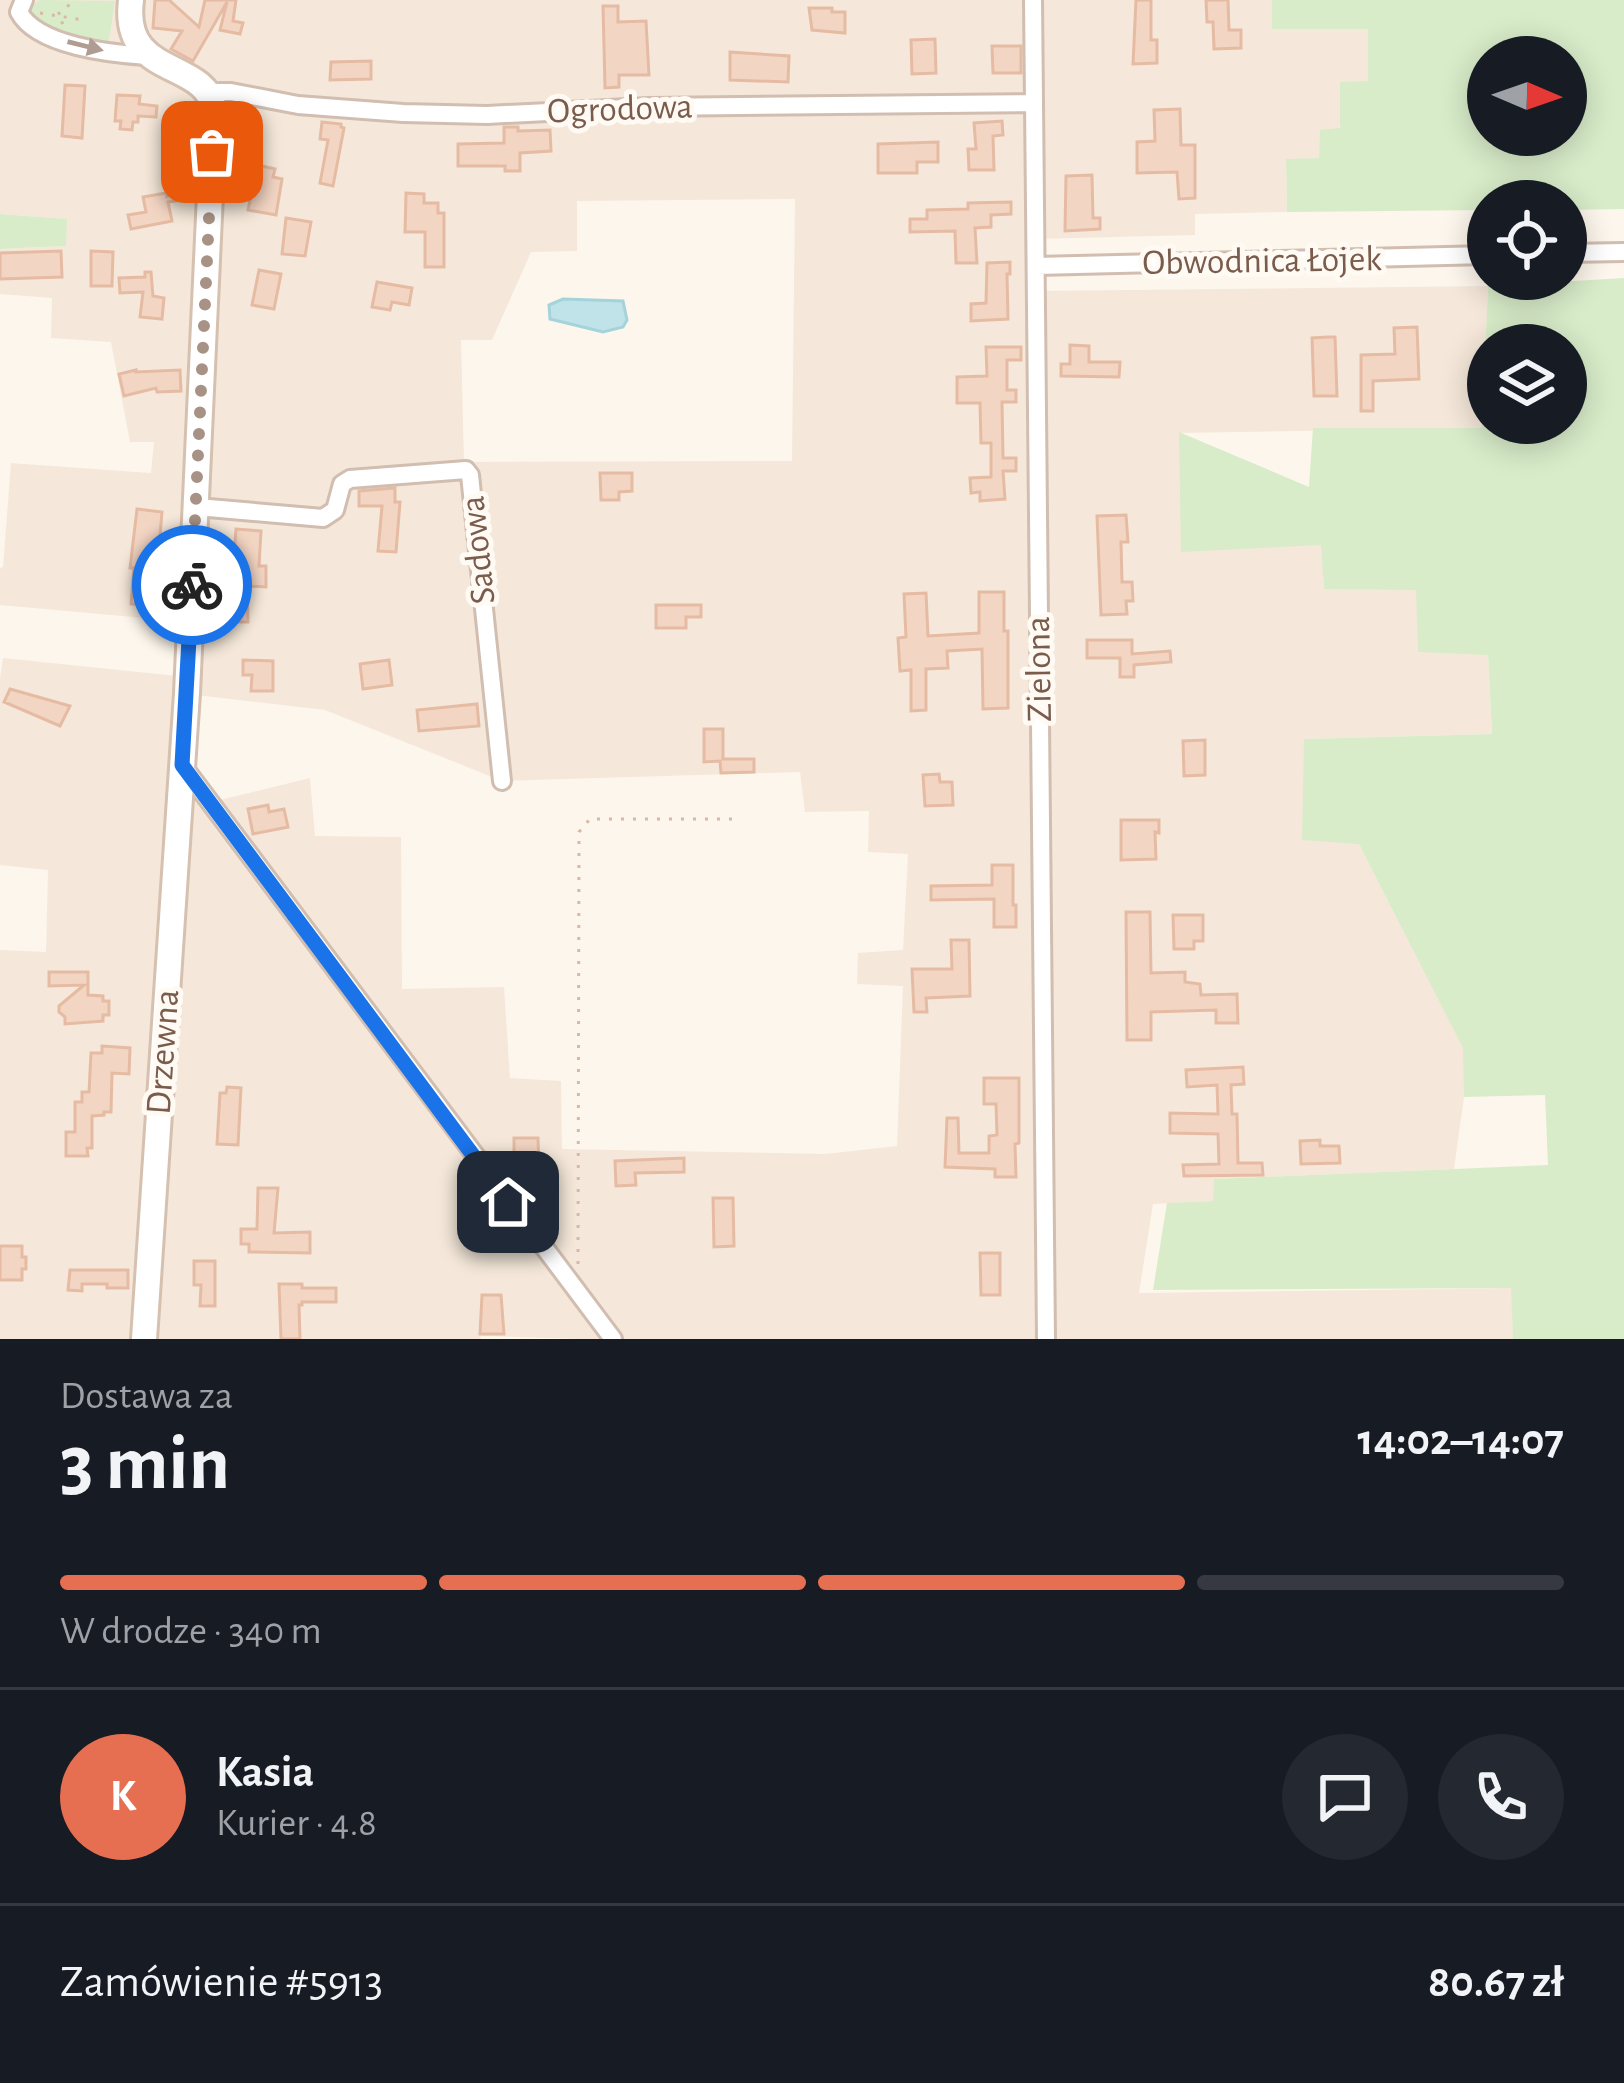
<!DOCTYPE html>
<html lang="pl">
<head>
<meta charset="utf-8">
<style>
  :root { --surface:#171b24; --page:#242831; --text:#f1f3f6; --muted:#9ea1a6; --line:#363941; --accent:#e76f51 }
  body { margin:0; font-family:"Alegreya Sans",sans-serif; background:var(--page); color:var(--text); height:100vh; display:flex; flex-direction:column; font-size:45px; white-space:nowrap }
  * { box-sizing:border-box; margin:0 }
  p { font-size:39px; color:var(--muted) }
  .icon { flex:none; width:66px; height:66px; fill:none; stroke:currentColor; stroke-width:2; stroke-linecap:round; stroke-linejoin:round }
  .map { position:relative; height:1339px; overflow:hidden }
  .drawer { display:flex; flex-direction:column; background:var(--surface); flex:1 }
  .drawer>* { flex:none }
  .needle { width:78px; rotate:92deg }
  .fabs { position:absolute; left:1467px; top:36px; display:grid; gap:24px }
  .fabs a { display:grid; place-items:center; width:120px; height:120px; border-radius:50%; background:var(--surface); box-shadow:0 6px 30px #0003; font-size:60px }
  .pin { position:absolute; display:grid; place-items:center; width:102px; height:102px; color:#fff; margin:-51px; border-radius:24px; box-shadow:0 6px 18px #0006 }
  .courier { position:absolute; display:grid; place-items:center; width:120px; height:120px; margin:-60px; border:9px solid #1a73e8; border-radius:50%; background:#fff; color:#222; box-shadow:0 3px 15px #0007 }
  .summary em { font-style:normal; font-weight:700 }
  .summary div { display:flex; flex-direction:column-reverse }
  .summary { display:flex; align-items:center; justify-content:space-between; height:204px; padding:0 60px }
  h1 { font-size:78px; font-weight:700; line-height:90px }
  .bar { display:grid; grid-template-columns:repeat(4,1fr); gap:18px 12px; align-content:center; height:144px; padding:0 60px }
  .bar i { height:15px; border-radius:9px; background:var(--line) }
  .bar .selected { background:var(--accent) }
  .bar p { grid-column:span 4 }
  .line { display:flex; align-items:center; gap:30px; padding:0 60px; border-top:3px solid var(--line) }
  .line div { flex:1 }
  .round { display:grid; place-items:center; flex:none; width:126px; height:126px; border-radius:63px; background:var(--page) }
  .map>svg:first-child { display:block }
  .residential { fill:#f5e8da; fill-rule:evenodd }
  .green { fill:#d8ecc9; fill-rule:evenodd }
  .water { fill:#bfe3e8; stroke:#a5d3da; stroke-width:3 }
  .building { fill:#f3d5c3; stroke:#e6bba3; stroke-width:3 }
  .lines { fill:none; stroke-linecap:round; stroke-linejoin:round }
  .street-casing { stroke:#d1beb0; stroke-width:22 }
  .secondary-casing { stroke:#d6c0b0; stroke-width:30 }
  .path { stroke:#d9b8a5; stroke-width:3; stroke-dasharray:3 9; stroke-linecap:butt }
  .street { stroke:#fff; stroke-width:16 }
  .secondary { stroke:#fff; stroke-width:24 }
  .oneway { fill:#af9d94 }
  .done { stroke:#a89285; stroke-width:12; stroke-dasharray:0 21.6 }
  .route { stroke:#1a73e8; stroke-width:15 }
  .labels { text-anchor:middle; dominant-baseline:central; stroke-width:10; stroke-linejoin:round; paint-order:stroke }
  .street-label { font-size:36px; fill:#7a5c4d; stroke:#fffaf3 }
</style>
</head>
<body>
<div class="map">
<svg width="1624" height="1339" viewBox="0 0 1624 1339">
  <rect width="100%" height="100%" fill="#fdf6ec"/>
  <!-- residential -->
  <path class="residential" d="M0 0H1272V29L1368 28V82L1320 158 1286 160 1287 212 1195 214V235L1037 239V291L1488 286 1483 428 1179 433 1322 544 1324 589H1416L1488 655 1492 734 1305 739 1464 1048V1097L1454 1169 1215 1179 1213 1201 1153 1204 1139 1293 1512 1288 1513 1339H581L481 1336 480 1339H0V950L46 952 48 870 0 865V678L3 658 187 677 189 622 0 605V568L3 567 11 463 151 473 154 442H130L111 342 51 338 52 298 0 294V249L66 246V219L0 214ZM795 199 792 461 464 462 461 340H492L531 252 577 251V201ZM187 694 325 710 502 781 800 772 805 812 869 811 868 852 908 854 903 950 858 953 857 984 903 986 897 1146 825 1154 562 1149 561 1081 510 1078 504 987 402 989 401 837 315 836 310 778 216 801 182 765Z"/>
  <!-- green -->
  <path class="green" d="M40 0 115 1 108 46 54 33 27 14 28 8Z
    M1272 0H1624V209L1566 210V201H1488V210L1287 212 1286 159 1319 158 1320 130 1340 128V82L1368 81V29H1272ZM1566 57V135H1488V57Z
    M0 214 67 219 66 246 0 249Z
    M1624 278V1339H1513L1511 1288 1153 1290 1167 1203 1213 1201 1214 1179 1548 1165 1545 1095 1464 1097 1463 1048 1359 844 1302 840 1304 739 1492 734 1488 655 1418 652 1416 590 1324 589 1321 545 1181 552 1179 432 1309 487 1313 428H1482L1488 286ZM1488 345H1566V423H1488Z"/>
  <!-- water -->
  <path class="water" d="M563 299 623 301 627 320 623 327 603 332 550 319 549 305Z"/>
  <!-- building -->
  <path class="building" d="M155 0H169L199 27 205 0H236L233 21 243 23 240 34 220 30 227 2 193 61 171 49 182 31 153 28Z
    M1136 0H1151V40H1157V63L1133 64Z
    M1206 0H1228L1229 30H1241V48L1214 49 1213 22H1207Z
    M603 6H618V22L646 21 649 75H619V87L605 88Z
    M809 8H832V12H845V33L812 30Z
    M935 39 936 73 912 74 911 40Z
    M992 46H1021V73H993Z
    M730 52 789 56 788 82 730 80Z
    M371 61V79L330 80 331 62Z
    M65 85 85 86 82 138 62 136Z
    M117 95 140 96 139 104 157 106 156 117 138 116V122H133L132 130 120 129 121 121H115Z
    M1180 109 1181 145H1195V198L1179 199 1177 172 1137 173V142L1155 141 1154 110Z
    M1002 121 1003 135 993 136 994 170H969L968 149H976L974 123Z
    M322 122 341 124V127L344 128 333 186 320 183 328 140 320 139Z
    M504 127H518V131L550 130 551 151 520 153V171H505V166H458V144L504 143Z
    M938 142V162H917V173H878V144Z
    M170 149H174L175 153 192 154 190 177 179 176 184 200 168 202 172 221 131 229 128 215 146 212 143 197 166 193 167 198Z
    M257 165 275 169 273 177 282 179 276 215 248 210Z
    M1092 175 1093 218H1100V229L1065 231 1066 176Z
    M406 193 424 194V203H438V213H444V267H425V232H405Z
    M1011 202V214L991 215V227L975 228 977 263H956L955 231 910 232V219H927V210L968 209V203Z
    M286 218 311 222 305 256 282 254Z
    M61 251 62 277 0 279V253Z
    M91 251 113 252 112 286H91Z
    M1010 262V274H1007L1008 319 971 321V304L986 303 987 263Z
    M259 270 281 274 274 309 252 305Z
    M145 272H151L153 296 164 298 162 319 140 317 143 292 120 293 119 278 145 277Z
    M377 282 412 288 409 305 392 302 390 310 372 307Z
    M1417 327 1419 379 1373 381V411H1361V355L1395 354 1394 328Z
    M1328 337H1335L1337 396H1314L1312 338Z
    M1070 345 1089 346V362H1120L1119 377 1061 376V364H1070Z
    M986 347H1021V360H1007V390H1016V402H1002L1003 458H1016V471H1003L1005 499 980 501V492L971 493 970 478 991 477V443H981L980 403H957V377L987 376Z
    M136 370V372L180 370 181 391 157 392 156 388 124 396 119 374Z
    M600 473H632V491L619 492V500H601Z
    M395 488V502H400L396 552 378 551 382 506H359V491Z
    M137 509 162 512 154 606 131 604 134 568H130Z
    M1126 515 1128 542H1121L1122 582H1132L1133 601H1126L1127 614 1101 615 1097 516Z
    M236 529 261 531 259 566H266V587L247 586 248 622H226L228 570H233Z
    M979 592H1004V631H1008V708L983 709 982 649 947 651 948 668 926 669V710L911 711V670L900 671 898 638 906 637 904 594 926 593 928 636 979 633Z
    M656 605H701V617H686V628H656Z
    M1087 640H1132V654L1170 651 1171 662 1134 665V677H1120V658H1087Z
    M243 660 273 661V691H251L252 675H243Z
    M389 660 392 685 363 689 360 664Z
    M10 689 70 706 60 726 4 702Z
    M477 704 479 726 419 731 417 710Z
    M704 729H723V759H754V772L721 773 720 761 704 762Z
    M1205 740V775L1184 776 1183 741Z
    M939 774 940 782H952L953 805 925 806 923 775Z
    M268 805 269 812 284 809 288 827 253 834 248 809Z
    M1121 820H1159V833L1155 832 1156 859 1121 860Z
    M992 865H1013V905H1016V927H994V899L931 900V886L992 885Z
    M1126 912H1150L1151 973 1185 972V982L1200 984 1201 995 1237 994 1238 1023H1216V1010L1151 1012V1040H1127Z
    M1173 915H1203V941H1194V949H1174Z
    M951 940H969L970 996 926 998 927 1012H914L912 969H952Z
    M49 972H88V995L103 996V1001H109V1015H103V1021L65 1024V1017L59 1012V1006L84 985 49 986Z
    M102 1046 130 1048 129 1074 112 1073 111 1112H104V1115L92 1116V1148H87L88 1156H66V1132H75V1102H82V1092H89L91 1053H102Z
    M1243 1067 1244 1084 1231 1085 1232 1114H1237L1238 1163H1262L1263 1175 1184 1176 1183 1165 1219 1164 1218 1134 1170 1133V1113L1218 1114 1217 1085 1187 1087 1186 1070Z
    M984 1078H1019V1143L1015 1144 1016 1177H995V1169L945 1167 947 1118H958L959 1153H989V1136L997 1135 996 1104H984Z
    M227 1087 241 1088 238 1145 217 1144 220 1093H226Z
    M514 1138H538L539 1173 514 1174Z
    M1320 1140V1146H1339L1340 1163 1301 1164 1300 1141Z
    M684 1158V1172L635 1173 636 1185 616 1186 615 1161Z
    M258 1188H278L274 1233 310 1232V1253L249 1252V1244H241V1229H257Z
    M713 1198H733L734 1246 714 1247Z
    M0 1246H22V1257H26V1269H22V1280H0Z
    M980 1253H1000V1295H981Z
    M194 1261H215V1306H200L201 1285H194Z
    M70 1270H128V1288H107V1284H82V1291L68 1290Z
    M279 1284H302V1288H336V1302H302V1305H299L300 1339H281Z
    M482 1295H501L504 1334H480Z"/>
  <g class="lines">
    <!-- street casing -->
    <g class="street-casing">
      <path id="street" d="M24 0 19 12C37 46 112 54 148 56
        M1033 0 1046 1339
        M209 92H231L298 105 403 113 487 115 648 107 1033 103
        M1566 253 1624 252
        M1036 266 1488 255
        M197 507 323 518 335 510 342 484 350 479 466 470 470 475 502 781
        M182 765 613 1339"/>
    </g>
    <!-- secondary casing -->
    <g class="secondary-casing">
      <path id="secondary" d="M131 0C121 79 204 58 214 108L187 693 144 1339"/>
    </g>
    <!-- path -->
    <path class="path" d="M40 13 83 20
      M63 24 57 15 75 0
      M578 1264 579 832 590 819H732"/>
    <!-- street -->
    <use href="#street" class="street"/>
    <!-- secondary -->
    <use href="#secondary" class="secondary"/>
  </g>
  <!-- one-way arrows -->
  <defs><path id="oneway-solid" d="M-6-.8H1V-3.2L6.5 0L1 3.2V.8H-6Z" transform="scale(3)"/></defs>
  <use class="oneway" href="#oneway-solid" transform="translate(85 46) rotate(14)"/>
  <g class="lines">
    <!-- done -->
    <path class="done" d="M192 585 212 152"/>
    <!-- route -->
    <path class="route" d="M192 585 182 765 508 1202"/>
  </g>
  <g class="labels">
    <!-- street labels -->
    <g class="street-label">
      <text transform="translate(620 109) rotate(-2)">Ogrodowa</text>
      <text transform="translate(1262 261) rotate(-1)">Obwodnica Łojek</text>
      <text transform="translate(478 550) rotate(-96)">Sadowa</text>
      <text transform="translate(1039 669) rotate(-91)">Zielona</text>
      <text transform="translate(163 1052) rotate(-86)">Drzewna</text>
    </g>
  </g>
</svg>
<div class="fabs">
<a><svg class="needle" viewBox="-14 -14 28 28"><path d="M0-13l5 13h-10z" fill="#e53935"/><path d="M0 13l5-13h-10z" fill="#9ea1a6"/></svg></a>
<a><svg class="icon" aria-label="locate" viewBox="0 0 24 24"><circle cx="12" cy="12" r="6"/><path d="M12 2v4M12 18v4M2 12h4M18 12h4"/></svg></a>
<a><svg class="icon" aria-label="layers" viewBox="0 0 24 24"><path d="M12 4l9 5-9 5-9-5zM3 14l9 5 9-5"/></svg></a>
</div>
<div class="pin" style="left:212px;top:152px;background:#ea580c"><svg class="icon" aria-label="bag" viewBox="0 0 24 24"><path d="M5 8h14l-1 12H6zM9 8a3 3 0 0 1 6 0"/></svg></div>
<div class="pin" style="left:508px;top:1202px;background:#1f2937"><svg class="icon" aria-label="home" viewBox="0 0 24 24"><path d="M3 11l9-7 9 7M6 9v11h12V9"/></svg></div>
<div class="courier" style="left:192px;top:585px"><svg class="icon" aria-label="bike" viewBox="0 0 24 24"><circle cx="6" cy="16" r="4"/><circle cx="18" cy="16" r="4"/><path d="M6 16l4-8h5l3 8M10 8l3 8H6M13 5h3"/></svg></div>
</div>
<section class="drawer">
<div class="summary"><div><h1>3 min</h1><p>Dostawa za</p></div><em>14:02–14:07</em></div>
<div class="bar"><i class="selected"></i><i class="selected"></i><i class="selected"></i><i></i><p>W drodze · 340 m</p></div>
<div class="line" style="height:216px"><b class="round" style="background:var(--accent);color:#fff">K</b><div><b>Kasia</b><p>Kurier · 4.8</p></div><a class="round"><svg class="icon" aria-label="chat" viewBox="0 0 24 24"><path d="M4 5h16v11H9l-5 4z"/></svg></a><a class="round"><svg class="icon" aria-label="phone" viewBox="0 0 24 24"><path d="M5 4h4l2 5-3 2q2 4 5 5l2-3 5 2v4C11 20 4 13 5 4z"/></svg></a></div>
<div class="line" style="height:156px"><div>Zamówienie #5913</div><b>80.67 zł</b></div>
</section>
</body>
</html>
